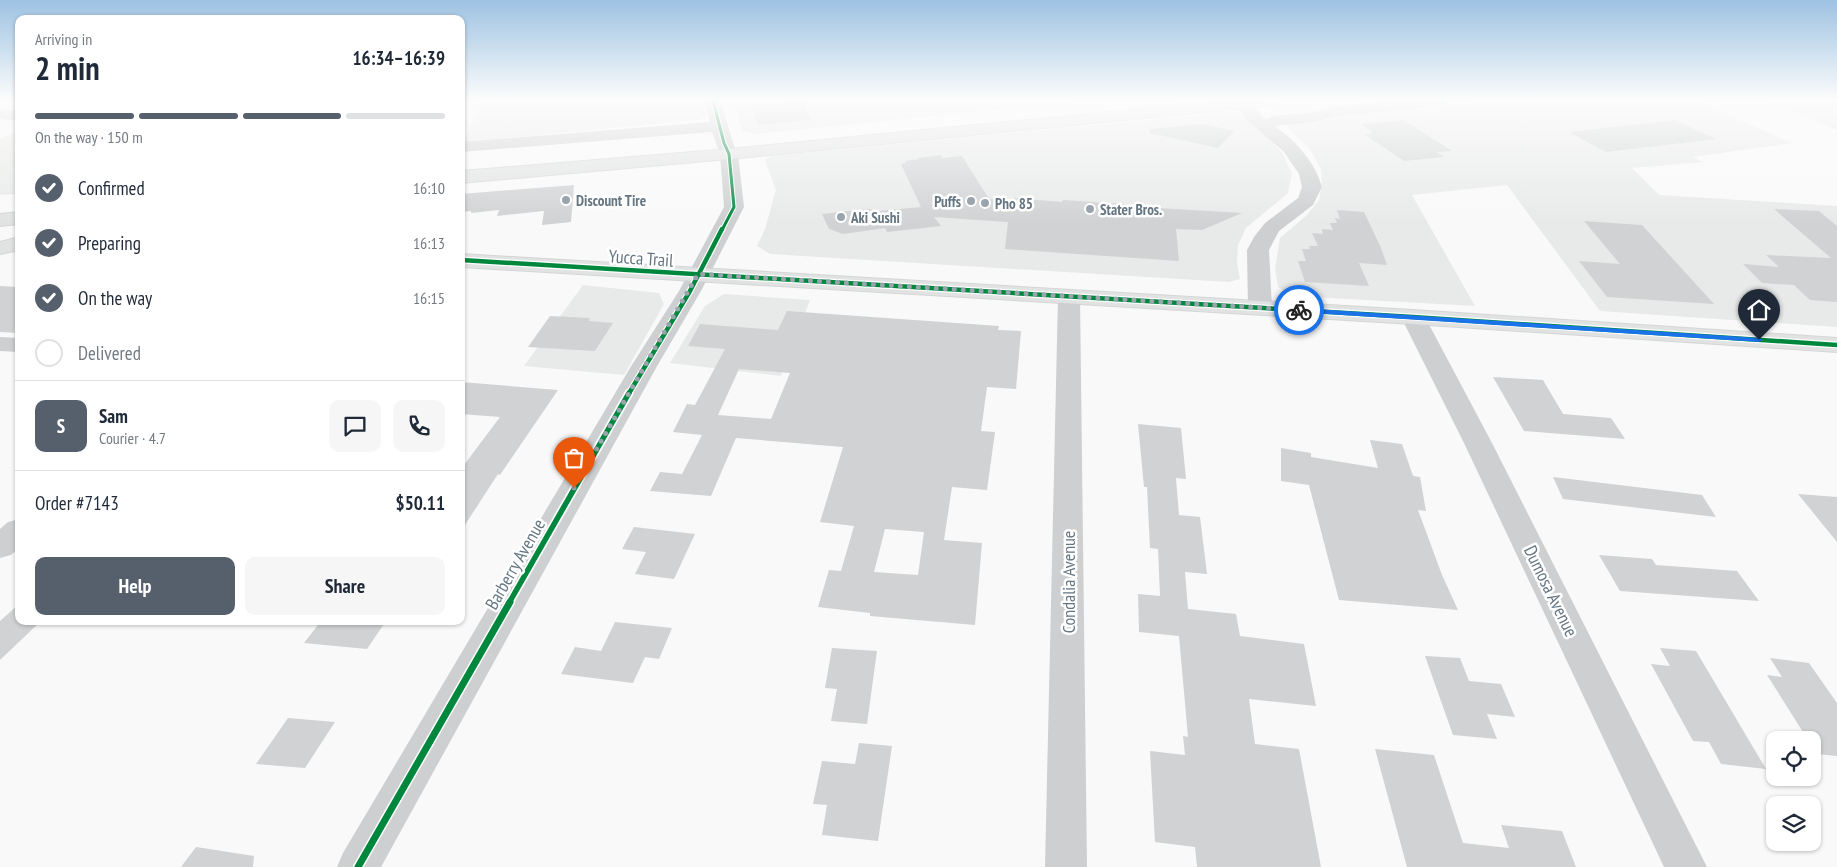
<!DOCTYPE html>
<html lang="en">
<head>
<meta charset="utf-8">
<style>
  :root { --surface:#fff; --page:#f6f6f7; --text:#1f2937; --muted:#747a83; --line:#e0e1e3; --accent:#56606c }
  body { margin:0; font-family:"PT Sans Narrow",sans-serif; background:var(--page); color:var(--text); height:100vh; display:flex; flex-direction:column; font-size:19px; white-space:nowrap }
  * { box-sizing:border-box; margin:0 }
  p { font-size:16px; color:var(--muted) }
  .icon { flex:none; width:28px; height:28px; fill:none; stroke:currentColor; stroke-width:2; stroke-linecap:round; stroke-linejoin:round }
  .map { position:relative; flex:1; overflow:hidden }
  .panel { position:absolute; left:15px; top:15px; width:450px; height:610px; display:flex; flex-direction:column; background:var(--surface); border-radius:10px; box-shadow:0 1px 4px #0004 }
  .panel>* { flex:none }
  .controls { position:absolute; left:1766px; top:731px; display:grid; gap:10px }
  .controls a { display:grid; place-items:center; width:55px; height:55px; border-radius:10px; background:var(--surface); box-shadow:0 1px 4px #0004; font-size:25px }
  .pin { position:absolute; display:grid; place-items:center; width:42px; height:42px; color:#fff; margin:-51px -21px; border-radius:50% 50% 50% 0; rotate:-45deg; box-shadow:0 0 5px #0007 }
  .pin .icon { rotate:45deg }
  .courier { position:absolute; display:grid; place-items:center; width:50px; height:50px; margin:-25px; border:4px solid #1a73e8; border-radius:50%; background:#fff; color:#222; box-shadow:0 1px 6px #0007 }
  .head em { font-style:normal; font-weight:600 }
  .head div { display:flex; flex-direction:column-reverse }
  .head { display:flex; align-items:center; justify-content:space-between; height:85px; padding:0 20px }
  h1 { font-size:32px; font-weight:600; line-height:38px }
  .bar { display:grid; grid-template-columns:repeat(4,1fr); gap:8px 5px; align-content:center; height:60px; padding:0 20px }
  .bar i { height:6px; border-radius:4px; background:var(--line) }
  .bar .on { background:var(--accent) }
  .bar p { grid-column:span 4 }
  .line { display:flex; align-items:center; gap:12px; padding:0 20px; border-top:1px solid var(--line) }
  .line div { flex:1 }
  .round { display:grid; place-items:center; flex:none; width:52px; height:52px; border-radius:10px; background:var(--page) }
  ol { padding:0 20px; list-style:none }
  li { display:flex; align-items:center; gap:15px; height:55px }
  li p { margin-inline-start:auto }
  li .icon { padding:5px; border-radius:50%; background:var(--accent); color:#fff; stroke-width:4 }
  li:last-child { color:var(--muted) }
  li i { width:28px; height:28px; border:2px solid var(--line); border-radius:50% }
  .action { display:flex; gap:10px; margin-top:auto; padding:10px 20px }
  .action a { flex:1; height:58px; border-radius:10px; background:var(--accent); color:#fff; font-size:20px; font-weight:600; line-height:58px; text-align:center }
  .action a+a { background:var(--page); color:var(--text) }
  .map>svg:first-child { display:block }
  .built { fill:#e8e9e9 }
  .green { fill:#e8ebe6 }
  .building { fill:#d0d2d3; fill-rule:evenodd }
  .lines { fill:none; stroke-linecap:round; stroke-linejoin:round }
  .secondary-casing { stroke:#d5d6d7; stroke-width:2 }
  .primary-casing { stroke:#d5d6d7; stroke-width:2 }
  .street { fill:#cecfd0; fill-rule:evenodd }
  .secondary { fill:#e1e2e2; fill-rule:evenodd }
  .primary { fill:#e1e2e2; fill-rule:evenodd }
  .cycleway-far3-casing { stroke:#fff; stroke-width:5 }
  .cycleway-far2-casing { stroke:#fff; stroke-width:7 }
  .cycleway-far1-casing { stroke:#fff; stroke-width:9 }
  .cycleway-casing { stroke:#fff; stroke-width:10 }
  .cycleway-far3 { stroke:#00873e; stroke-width:3 }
  .cycleway-far2 { stroke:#00873e; stroke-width:4.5 }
  .cycleway-far1 { stroke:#00873e; stroke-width:5.5 }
  .cycleway { stroke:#00873e; stroke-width:7 }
  .route { fill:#1a73e8 }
  .done { stroke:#99a4ac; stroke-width:5; stroke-dasharray:0 9 }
  .poi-dot { fill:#99a4ac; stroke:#fff; stroke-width:2 }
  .labels { text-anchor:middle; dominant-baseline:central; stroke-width:5; stroke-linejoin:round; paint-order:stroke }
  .far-poi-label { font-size:15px; font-weight:bold; fill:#657683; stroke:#fff; text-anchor:start }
  .street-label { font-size:18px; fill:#657683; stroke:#fff }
</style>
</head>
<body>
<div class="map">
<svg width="1837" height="867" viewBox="0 0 1837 867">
  <rect width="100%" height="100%" fill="#f9f9f9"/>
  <!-- built -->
  <path class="built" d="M486 101H702L706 117 697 120 463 142 473 121Z
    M732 101H1082L755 134 742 131Z
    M1502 101H1698L1792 143 1693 157 1704 162 1632 168 1659 195 1837 206V327L1600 311 1507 185 1412 195 1475 306 1293 296 1278 287 1275 269 1280 238 1307 215 1319 200 1322 183 1321 169 1310 149 1292 132 1288 125 1359 113Z
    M1766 101H1837V130Z
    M1229 112 1241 113 1257 124 1283 154 1292 174 1288 193 1246 228 1238 245 1237 263 1240 279 1229 282 770 254 757 246 765 229 776 190 765 160 771 156Z
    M19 167V194L0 195V177Z
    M583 285 659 293 664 304 624 375 524 366Z
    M724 294 810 300 781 376 670 363 705 306Z"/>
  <!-- green -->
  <path class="green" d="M19 130V167L0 177V139Z"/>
  <!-- building -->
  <path class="building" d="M803 101 811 120 758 125 752 105Z
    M1404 120 1452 151 1437 152 1444 157 1404 161 1364 134 1373 133 1361 124Z
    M1675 120 1716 139 1606 152 1569 132Z
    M1203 124 1234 131 1218 148 1150 133V129Z
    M941 155 942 158 962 156 989 199 1013 201 1014 198 1062 202 1063 200 1125 204V206L1242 213 1202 230 1176 229 1179 261 1005 249 1008 222 934 217 941 226 887 232 885 228 843 234 829 229 822 214 869 209 878 211 921 207 901 164 906 163 905 161 919 159 918 158Z
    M574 185 571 222 542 225 544 211 497 216 499 210 471 213V211L461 212V194Z
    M1774 209 1819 211 1837 226V302L1810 300 1794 285 1762 283 1743 264 1779 267 1766 255 1831 258Z
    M1337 210 1364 212 1381 248 1387 265 1359 263 1369 286 1305 282 1298 261H1306L1302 249H1310L1309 246H1318L1312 233 1323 234 1322 229 1333 230 1330 223H1337L1335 218 1340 219Z
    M1584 221 1642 225 1714 304 1607 297 1579 261 1620 264Z
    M0 286 19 287V333L0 332Z
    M787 311 999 326 998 330 1021 331 1016 389 987 387 981 431 995 432 987 490 952 487 944 540 982 543 975 625 870 616V613L818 607 829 570 841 571 854 526 820 522 843 447 736 438 711 496 650 491 660 472 682 474 702 435 673 432 687 404 695 405 725 349 688 346 700 324 778 330ZM739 369 790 373 771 419 718 415ZM885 529 924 532 918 575 874 572Z
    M550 316 590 318 589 321 613 323 595 351 528 347Z
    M1493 377 1543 380 1563 414 1611 418 1625 439 1524 431Z
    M461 382 558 390 500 475 498 474 461 531V469L500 417 461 414Z
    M1138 424 1181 428 1186 479 1176 478 1179 515 1200 517 1207 574 1185 572 1188 609 1236 614 1240 636 1304 644 1316 706 1249 699 1255 744 1299 749 1321 867H1197L1195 847 1155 842 1150 751 1185 755 1183 736 1188 737 1179 636 1139 632 1138 594 1160 596 1158 549 1150 548 1147 487H1144Z
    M1370 440 1402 444 1413 476 1420 477 1426 511 1418 510 1442 575 1458 610 1339 600 1309 485 1281 481V448L1311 453V457L1378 468Z
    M1553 477 1702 495 1716 517 1563 499Z
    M1798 494 1837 497V542Z
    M634 527 695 534 674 579 635 574 646 552 622 549Z
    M1599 555 1652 559 1656 565 1737 571 1759 601 1620 591Z
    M19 604V621H41L0 660V621Z
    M321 621H386L367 649 304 643Z
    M615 622 672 628 659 659 645 657 633 683 561 674 575 647 601 651Z
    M832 648 877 651 867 724 831 721 837 689 825 688Z
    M1660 648 1696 651 1766 769 1721 764 1709 742 1693 741 1651 664 1670 666Z
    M1425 656 1460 658 1469 681 1501 684 1515 717 1487 714 1497 739 1453 735Z
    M1770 658 1809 663 1837 703V756L1817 754 1812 747V740H1808L1767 675 1782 677Z
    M288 718 335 722 305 768 256 764Z
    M859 743 892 746 878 841 822 835 827 805 813 804 822 761 855 764Z
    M1375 749 1434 755 1463 843 1509 848 1501 825 1562 831 1576 867H1407Z
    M196 847 254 856 253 867H181Z"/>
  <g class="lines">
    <!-- secondary casing -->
    <g class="secondary-casing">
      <path id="secondary" d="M19 237V250L0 254V242Z
        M461 254 1413 310 1837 338V352L1413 324 461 267Z"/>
    </g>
    <!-- primary casing -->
    <g class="primary-casing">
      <path id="primary" d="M1221 101H1275L1273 104 1267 106 729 159 461 183V171L729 149Z
        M19 212V224L0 226V214Z"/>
    </g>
    <!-- street -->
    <path class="street" d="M705 101H721L733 143 738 154 744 207 701 291 656 368 381 867H337L343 853 630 368 679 291 724 207 720 154 712 132 461 152V142L710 122Z
      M1236 101H1248L1266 119 1273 116 1313 112 1336 106 1394 101H1449L1447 104 1441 106 1337 116 1313 122 1275 126C1296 141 1315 162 1322 187L1313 205 1279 231 1269 250 1272 308 1268 313 1260 315 1252 313 1248 308 1247 250 1254 237 1265 223 1298 198 1302 187 1299 174 1284 152 1246 119 1234 103Z
      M0 109 19 111V121L0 119Z
      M1069 289 1077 291 1080 296 1087 867H1045L1058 296 1061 291Z
      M1413 310 1421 312 1425 317 1492 443 1707 867H1664L1464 443 1401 317 1405 312Z
      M0 337 19 338V352L0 351Z
      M19 519V548L11 555 0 558V529L8 522Z"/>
    <!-- secondary -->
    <use href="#secondary" class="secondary"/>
    <!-- primary -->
    <use href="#primary" class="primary"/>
    <!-- cycleway-far3 casing -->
    <g class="cycleway-far3-casing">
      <path id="cycleway-far3" d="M713 101 724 143 729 154 734 207 722 230"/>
    </g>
    <!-- cycleway-far2 casing -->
    <g class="cycleway-far2-casing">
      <path id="cycleway-far2" d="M461 260 1413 317 1837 345
        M628 395 690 291 722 229"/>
    </g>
    <!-- cycleway-far1 casing -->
    <g class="cycleway-far1-casing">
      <path id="cycleway-far1" d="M509 603 629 393"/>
    </g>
    <!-- cycleway casing -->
    <g class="cycleway-casing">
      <path id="cycleway" d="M358 867 510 602"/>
    </g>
    <!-- cycleway-far3 -->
    <use href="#cycleway-far3" class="cycleway-far3"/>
    <!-- cycleway-far2 -->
    <use href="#cycleway-far2" class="cycleway-far2"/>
    <!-- cycleway-far1 -->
    <use href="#cycleway-far1" class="cycleway-far1"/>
    <!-- cycleway -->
    <use href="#cycleway" class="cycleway"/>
  </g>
  <!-- sky -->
  <linearGradient id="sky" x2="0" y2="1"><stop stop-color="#9dc2e2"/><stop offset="0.45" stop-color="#fcfcfc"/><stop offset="1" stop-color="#fcfcfc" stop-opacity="0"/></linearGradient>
  <rect width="1837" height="222" fill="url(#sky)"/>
  <!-- route -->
  <path class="route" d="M1299 308 1759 338 1763 340 1759 342 1296 312 1295 310Z"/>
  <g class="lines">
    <!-- done -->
    <path class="done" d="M574 488 698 274 1299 310"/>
  </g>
  <!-- markers -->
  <g class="poi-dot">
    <circle cx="566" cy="200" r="5"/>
    <circle cx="971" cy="201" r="5"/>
    <circle cx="985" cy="203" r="5"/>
    <circle cx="1090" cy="209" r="5"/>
    <circle cx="841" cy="217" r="5"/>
  </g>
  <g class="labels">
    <!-- far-poi labels -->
    <g class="far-poi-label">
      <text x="576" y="200">Discount Tire</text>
      <text x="961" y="201" text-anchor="end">Puffs</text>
      <text x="995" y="203">Pho 85</text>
      <text x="1100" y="209">Stater Bros.</text>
      <text x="851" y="217">Aki Sushi</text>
    </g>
    <!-- street labels -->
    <g class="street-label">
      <text transform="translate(641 258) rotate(4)">Yucca Trail</text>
      <text transform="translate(515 564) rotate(-60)">Barberry Avenue</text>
      <text transform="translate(1068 582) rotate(-90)">Condalia Avenue</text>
      <text transform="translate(1551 591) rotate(64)">Dumosa Avenue</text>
    </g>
  </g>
</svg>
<div class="controls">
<a><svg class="icon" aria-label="locate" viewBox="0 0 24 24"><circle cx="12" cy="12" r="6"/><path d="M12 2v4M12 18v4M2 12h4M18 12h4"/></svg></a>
<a><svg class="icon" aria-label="layers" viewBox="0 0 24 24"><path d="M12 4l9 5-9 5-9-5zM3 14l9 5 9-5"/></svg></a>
</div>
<div class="pin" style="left:574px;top:488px;background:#ea580c"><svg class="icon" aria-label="bag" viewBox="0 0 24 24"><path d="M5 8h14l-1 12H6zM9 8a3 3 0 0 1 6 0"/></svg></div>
<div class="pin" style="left:1759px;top:340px;background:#1f2937"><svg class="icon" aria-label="home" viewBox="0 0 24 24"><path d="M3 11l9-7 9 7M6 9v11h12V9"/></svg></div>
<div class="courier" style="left:1299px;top:310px"><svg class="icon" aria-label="bike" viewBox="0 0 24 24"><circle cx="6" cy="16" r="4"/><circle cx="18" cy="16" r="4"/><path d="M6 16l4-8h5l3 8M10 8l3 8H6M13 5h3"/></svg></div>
<section class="panel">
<div class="head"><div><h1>2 min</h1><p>Arriving in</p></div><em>16:34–16:39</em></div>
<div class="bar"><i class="on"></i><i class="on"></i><i class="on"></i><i></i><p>On the way · 150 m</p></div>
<ol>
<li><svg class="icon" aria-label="check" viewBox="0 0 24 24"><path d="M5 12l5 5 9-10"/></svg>Confirmed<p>16:10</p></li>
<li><svg class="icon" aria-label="check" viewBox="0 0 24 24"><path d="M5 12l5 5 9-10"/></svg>Preparing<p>16:13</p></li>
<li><svg class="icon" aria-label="check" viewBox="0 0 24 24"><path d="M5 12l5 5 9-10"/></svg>On the way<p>16:15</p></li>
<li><i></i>Delivered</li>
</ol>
<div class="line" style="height:90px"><b class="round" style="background:var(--accent);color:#fff">S</b><div><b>Sam</b><p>Courier · 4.7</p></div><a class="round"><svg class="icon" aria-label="chat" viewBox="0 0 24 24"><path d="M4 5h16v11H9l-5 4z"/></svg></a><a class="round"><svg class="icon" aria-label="phone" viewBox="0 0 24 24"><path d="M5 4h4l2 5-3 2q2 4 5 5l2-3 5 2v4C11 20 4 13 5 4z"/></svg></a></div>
<div class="line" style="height:65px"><div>Order #7143</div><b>$50.11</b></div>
<div class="action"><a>Help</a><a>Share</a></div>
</section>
</div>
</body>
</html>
